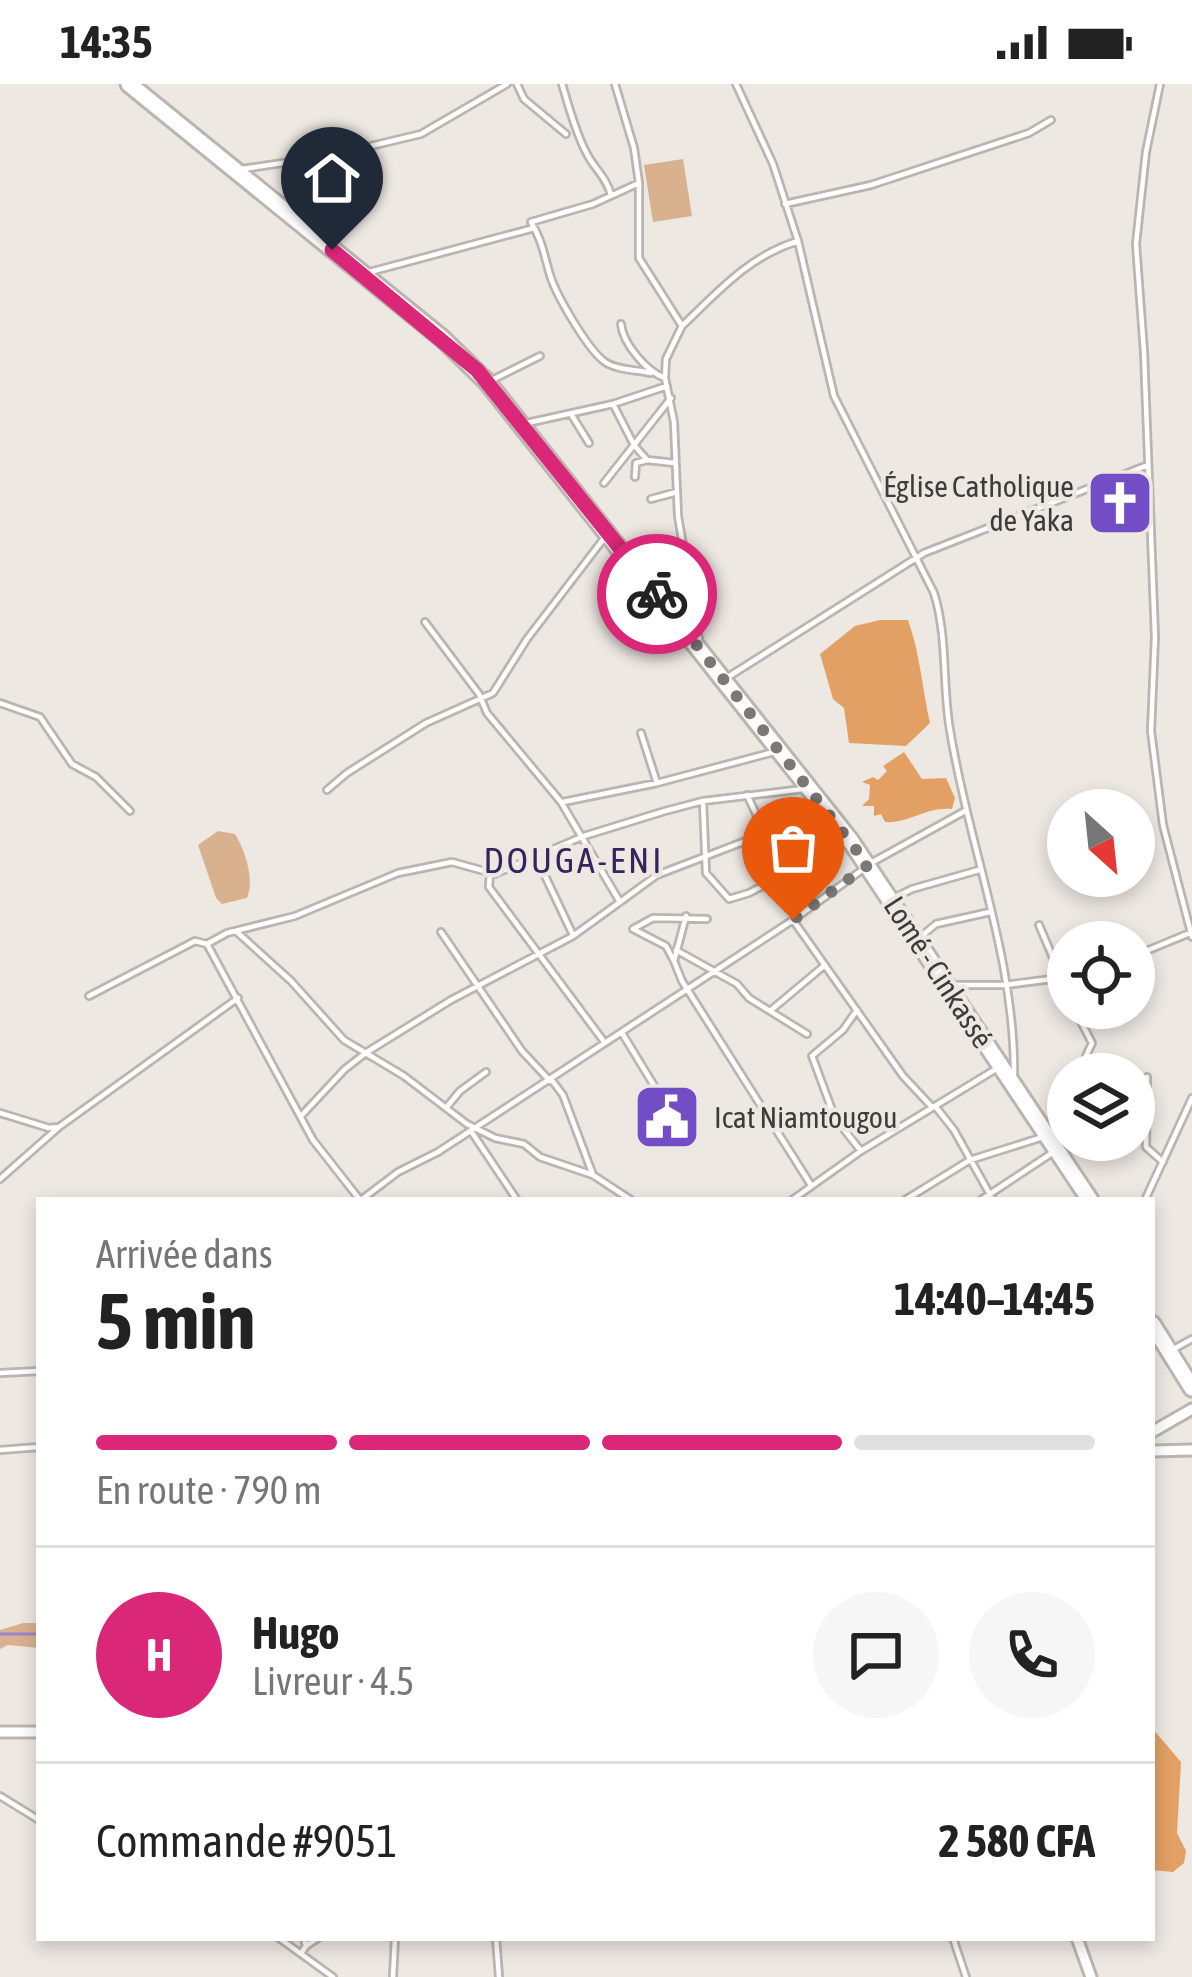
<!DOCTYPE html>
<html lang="fr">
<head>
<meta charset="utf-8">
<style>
  :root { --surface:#fff; --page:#f6f6f6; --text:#222; --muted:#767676; --line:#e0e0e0; --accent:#db2777 }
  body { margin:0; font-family:"Asap Condensed",sans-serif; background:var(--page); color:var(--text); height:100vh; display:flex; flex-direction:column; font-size:45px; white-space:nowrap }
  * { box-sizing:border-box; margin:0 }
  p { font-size:39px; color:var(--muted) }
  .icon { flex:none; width:66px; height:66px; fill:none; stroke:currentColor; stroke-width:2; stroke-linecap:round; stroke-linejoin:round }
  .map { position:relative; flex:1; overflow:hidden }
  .drawer { position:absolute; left:36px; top:1113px; width:1119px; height:744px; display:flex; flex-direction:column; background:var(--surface); border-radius:0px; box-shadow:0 6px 18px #0003 }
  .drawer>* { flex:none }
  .needle { width:78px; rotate:153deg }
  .buttons { position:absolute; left:1047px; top:705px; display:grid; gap:24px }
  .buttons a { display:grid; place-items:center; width:108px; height:108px; border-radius:50%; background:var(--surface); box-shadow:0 6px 18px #0003; font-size:60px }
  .pin { position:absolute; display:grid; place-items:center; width:102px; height:102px; color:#fff; margin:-123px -51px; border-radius:50% 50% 50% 0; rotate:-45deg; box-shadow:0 0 12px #0007 }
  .pin .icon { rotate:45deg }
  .courier { position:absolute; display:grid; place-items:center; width:120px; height:120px; margin:-60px; border:9px solid #db2777; border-radius:50%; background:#fff; color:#222; box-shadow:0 3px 15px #0007 }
  .overview em { font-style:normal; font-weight:700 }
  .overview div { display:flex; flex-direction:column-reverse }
  .overview { display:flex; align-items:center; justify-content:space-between; height:204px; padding:0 60px }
  h1 { font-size:78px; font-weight:700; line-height:90px }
  .bar { display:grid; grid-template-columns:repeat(4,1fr); gap:18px 12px; align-content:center; height:144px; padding:0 60px }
  .bar i { height:15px; border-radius:9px; background:var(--line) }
  .bar .selected { background:var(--accent) }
  .bar p { grid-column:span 4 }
  .line { display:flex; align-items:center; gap:30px; padding:0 60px; border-top:3px solid var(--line) }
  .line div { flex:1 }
  .round { display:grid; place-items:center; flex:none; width:126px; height:126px; border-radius:63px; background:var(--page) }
  .status { display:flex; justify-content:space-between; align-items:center; height:84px; padding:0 60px; background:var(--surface); direction:ltr }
  .status svg { height:33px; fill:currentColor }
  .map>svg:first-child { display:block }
  .green { fill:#dab18f }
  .forest { fill:#e2a065 }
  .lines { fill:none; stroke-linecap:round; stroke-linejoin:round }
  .stream { stroke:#9786d0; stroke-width:3 }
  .street-casing { stroke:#bbb5b0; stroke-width:10 }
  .secondary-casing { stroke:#bbb5b0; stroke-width:15 }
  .highway-casing { stroke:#bbb5b0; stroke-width:21 }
  .street { stroke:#fff; stroke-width:4.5 }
  .secondary { stroke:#fff; stroke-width:9 }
  .highway { stroke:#fff; stroke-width:15 }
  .done { stroke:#7c7875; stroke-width:12; stroke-dasharray:0 21.6 }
  .route { stroke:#db2777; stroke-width:15 }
  .labels { text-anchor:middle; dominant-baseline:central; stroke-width:9; stroke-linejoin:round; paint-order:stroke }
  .poi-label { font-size:30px; fill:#3e3c3a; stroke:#eee8e3; text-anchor:end }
  .street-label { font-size:30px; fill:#3e3c3a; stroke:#eee8e3 }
  .quarter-label { font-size:36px; letter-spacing:3px; fill:#35245e; stroke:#eee8e3 }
</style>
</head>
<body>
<div class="status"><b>14:35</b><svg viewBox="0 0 49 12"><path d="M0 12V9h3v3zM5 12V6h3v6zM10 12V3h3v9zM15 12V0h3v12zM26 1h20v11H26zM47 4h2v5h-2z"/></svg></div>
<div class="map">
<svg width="1192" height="1893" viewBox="0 0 1192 1893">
  <rect width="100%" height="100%" fill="#eee8e3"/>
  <!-- green -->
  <path class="green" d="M683 75 692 132 653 138 644 81Z
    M218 747 235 750C245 766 255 796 247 814L222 820 216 814 198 761Z
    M23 1539H39V1564L8 1561 0 1565V1546Z"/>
  <!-- forest -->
  <path class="forest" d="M880 536H908C920 569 922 604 930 639L906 662 849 659 844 624 833 615 820 570 855 542Z
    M904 668 922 695 946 694 955 714 952 725C924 723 909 740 885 738L881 730 874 732V722H862L869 715 870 701 862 698 873 693 878 696 887 687 883 682Z
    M1152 1644 1181 1678 1177 1749 1186 1767 1184 1779 1173 1788 1152 1786Z"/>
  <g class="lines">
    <!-- stream -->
    <path class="stream" d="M0 1550H39"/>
    <!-- street casing -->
    <g class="street-casing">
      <path id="street" d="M517 0 524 15 566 50
        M562 0C569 23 575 47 586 68 594 85 606 92 611 111
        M615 0 634 64 639 99V174L682 242 666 275 665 294 674 338 678 432 699 555
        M736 0 773 80 798 157 834 312 934 509C948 554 942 601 950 646 968 760 1015 873 1014 990
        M1160 0 1146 68 1136 160 1144 268 1155 553 1151 647 1163 741 1192 853
        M242 85 329 72 421 50 507 0
        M639 99 593 120 531 138C542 156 544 171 550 191 556 211 588 266 605 278 617 286 637 286 651 289
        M785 120 871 101 1029 49 1051 36
        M366 189 534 144
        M621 240C623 260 647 288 665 294
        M683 241C719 207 749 172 798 157
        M492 296 540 272
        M613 320 634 361 647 376
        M571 330 589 359
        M527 339 613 320 667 302
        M635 393 636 379 647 376 675 379
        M604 399 671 314
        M651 415 677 408
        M425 538 479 610 487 629 561 718 620 818 657 791 821 728
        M728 593 924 469 1148 381
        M0 619 40 633 72 680 96 693 130 727
        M641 649 657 699
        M327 706 347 689 426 639 493 609 527 555 605 453
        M747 711 759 736 760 750 800 830
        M563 718 657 699 774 668
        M703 718 706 789 729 815 749 809 845 759
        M537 775 573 851
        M871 779 965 727
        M490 788 489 803 605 959
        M894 814 912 805 979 786
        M686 832 674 877 682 897 811 1101
        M793 836 903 992 932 1023
        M1039 841 1068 909
        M633 845 653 834 707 835
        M633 845 666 862 674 877
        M237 848 291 897 344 956 404 992 467 1040 495 1054 524 1060 540 1073 593 1091 631 1116
        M441 848 522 967 550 997
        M918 855 936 840 990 828
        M207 860 227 849 295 832 398 789 452 778 495 790 584 752 665 727 703 717 803 705
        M676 866 737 900 749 914 807 950
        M1134 872 1192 848
        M955 901H1005L1068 893
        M89 912 195 857 207 860 313 1056 360 1116
        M1074 924 1092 959 1086 972
        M857 926 843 946 812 972 835 1034 861 1067
        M770 927 825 881
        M622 949 689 1059
        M1147 993 1146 1063 1163 1078
        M551 995 563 1011 593 1091
        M935 1022 954 1046 993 1116
        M446 1024 460 1007 486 988
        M0 1029 49 1044 59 1043
        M301 1032 345 985 367 968 451 916 573 852 620 818
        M471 1047 517 1116
        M0 1095 59 1043 238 914
        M361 1116 398 1088 438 1068 793 836 862 786
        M792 1116 861 1067 996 985
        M905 1116 970 1076 1043 1053
        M981 1116 1052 1069
        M1145 1116 1192 1014
        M1172 1266 1192 1255
        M0 1289 39 1287
        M0 1366 39 1363
        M0 1712 39 1736
        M279 1854 333 1893
        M496 1854 499 1893
        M953 1854 966 1893
        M306 1862 318 1854
        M302 1868 306 1862 304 1854
        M393 1893 395 1854"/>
    </g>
    <!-- secondary casing -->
    <g class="secondary-casing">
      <path id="secondary" d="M1152 1348 1192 1325
        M1152 1367 1192 1366
        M0 1648H39
        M1077 1854 1091 1893"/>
    </g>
    <!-- highway casing -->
    <g class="highway-casing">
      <path id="highway" d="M129 0 443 255 487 298 850 756 1090 1116
        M1152 1240 1192 1304"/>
    </g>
    <!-- street -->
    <use href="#street" class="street"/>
    <!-- secondary -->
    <use href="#secondary" class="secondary"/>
    <!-- highway -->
    <use href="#highway" class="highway"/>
  </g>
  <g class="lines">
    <!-- done -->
    <path class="done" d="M657 510 868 781 793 836"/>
    <!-- route -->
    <path class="route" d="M332 166 477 286 657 510"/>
  </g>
  <!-- icons -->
  <defs>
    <g id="church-square" transform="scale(3.45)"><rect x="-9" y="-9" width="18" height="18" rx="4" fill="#724dc6" stroke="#eee8e3"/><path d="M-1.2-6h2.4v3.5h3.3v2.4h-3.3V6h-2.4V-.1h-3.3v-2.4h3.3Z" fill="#fff"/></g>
    <g id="civic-square" transform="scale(3.45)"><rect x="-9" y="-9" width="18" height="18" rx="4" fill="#724dc6" stroke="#eee8e3"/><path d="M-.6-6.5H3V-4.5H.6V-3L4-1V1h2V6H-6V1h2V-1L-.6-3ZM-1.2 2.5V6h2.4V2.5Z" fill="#fff"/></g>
  </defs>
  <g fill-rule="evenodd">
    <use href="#church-square" x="1120" y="419"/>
    <use href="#civic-square" x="667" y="1033"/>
  </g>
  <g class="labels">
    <!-- poi labels -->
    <g class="poi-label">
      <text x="1074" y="402">Église Catholique<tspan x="1074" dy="34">de Yaka</tspan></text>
      <text x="714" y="1033" text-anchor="start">Icat Niamtougou</text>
    </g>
    <!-- street labels -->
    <g class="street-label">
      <text transform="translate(939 888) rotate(57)">Lomé - Cinkassé</text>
    </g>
    <!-- quarter labels -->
    <g class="quarter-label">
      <text x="574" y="776">DOUGA-ENI</text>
    </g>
  </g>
</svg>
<div class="buttons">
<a><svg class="needle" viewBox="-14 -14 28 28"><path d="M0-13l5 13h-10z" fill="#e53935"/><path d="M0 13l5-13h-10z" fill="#767676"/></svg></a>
<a><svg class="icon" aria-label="locate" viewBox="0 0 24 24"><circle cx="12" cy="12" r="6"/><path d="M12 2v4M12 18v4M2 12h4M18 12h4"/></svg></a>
<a><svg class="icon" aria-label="layers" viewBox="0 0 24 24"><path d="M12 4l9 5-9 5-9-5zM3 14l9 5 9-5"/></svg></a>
</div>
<div class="pin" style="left:793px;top:836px;background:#ea580c"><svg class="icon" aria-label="bag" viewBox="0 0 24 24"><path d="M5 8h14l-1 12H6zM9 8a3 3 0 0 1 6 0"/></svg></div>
<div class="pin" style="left:332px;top:166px;background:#1f2937"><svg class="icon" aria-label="home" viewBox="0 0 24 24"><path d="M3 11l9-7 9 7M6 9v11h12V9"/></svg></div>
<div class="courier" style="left:657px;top:510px"><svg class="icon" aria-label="bike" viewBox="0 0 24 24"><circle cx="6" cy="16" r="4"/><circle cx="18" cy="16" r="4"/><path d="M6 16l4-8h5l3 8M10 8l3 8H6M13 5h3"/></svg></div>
<section class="drawer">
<div class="overview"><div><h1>5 min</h1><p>Arrivée dans</p></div><em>14:40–14:45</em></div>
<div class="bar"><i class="selected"></i><i class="selected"></i><i class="selected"></i><i></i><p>En route · 790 m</p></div>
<div class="line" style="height:216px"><b class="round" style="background:var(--accent);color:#fff">H</b><div><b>Hugo</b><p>Livreur · 4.5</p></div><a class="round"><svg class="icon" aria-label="chat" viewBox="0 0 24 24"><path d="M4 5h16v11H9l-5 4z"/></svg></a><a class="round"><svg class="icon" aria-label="phone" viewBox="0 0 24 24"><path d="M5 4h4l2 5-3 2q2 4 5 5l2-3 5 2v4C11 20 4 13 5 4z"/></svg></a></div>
<div class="line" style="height:156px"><div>Commande #9051</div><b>2 580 CFA</b></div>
</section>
</div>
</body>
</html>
